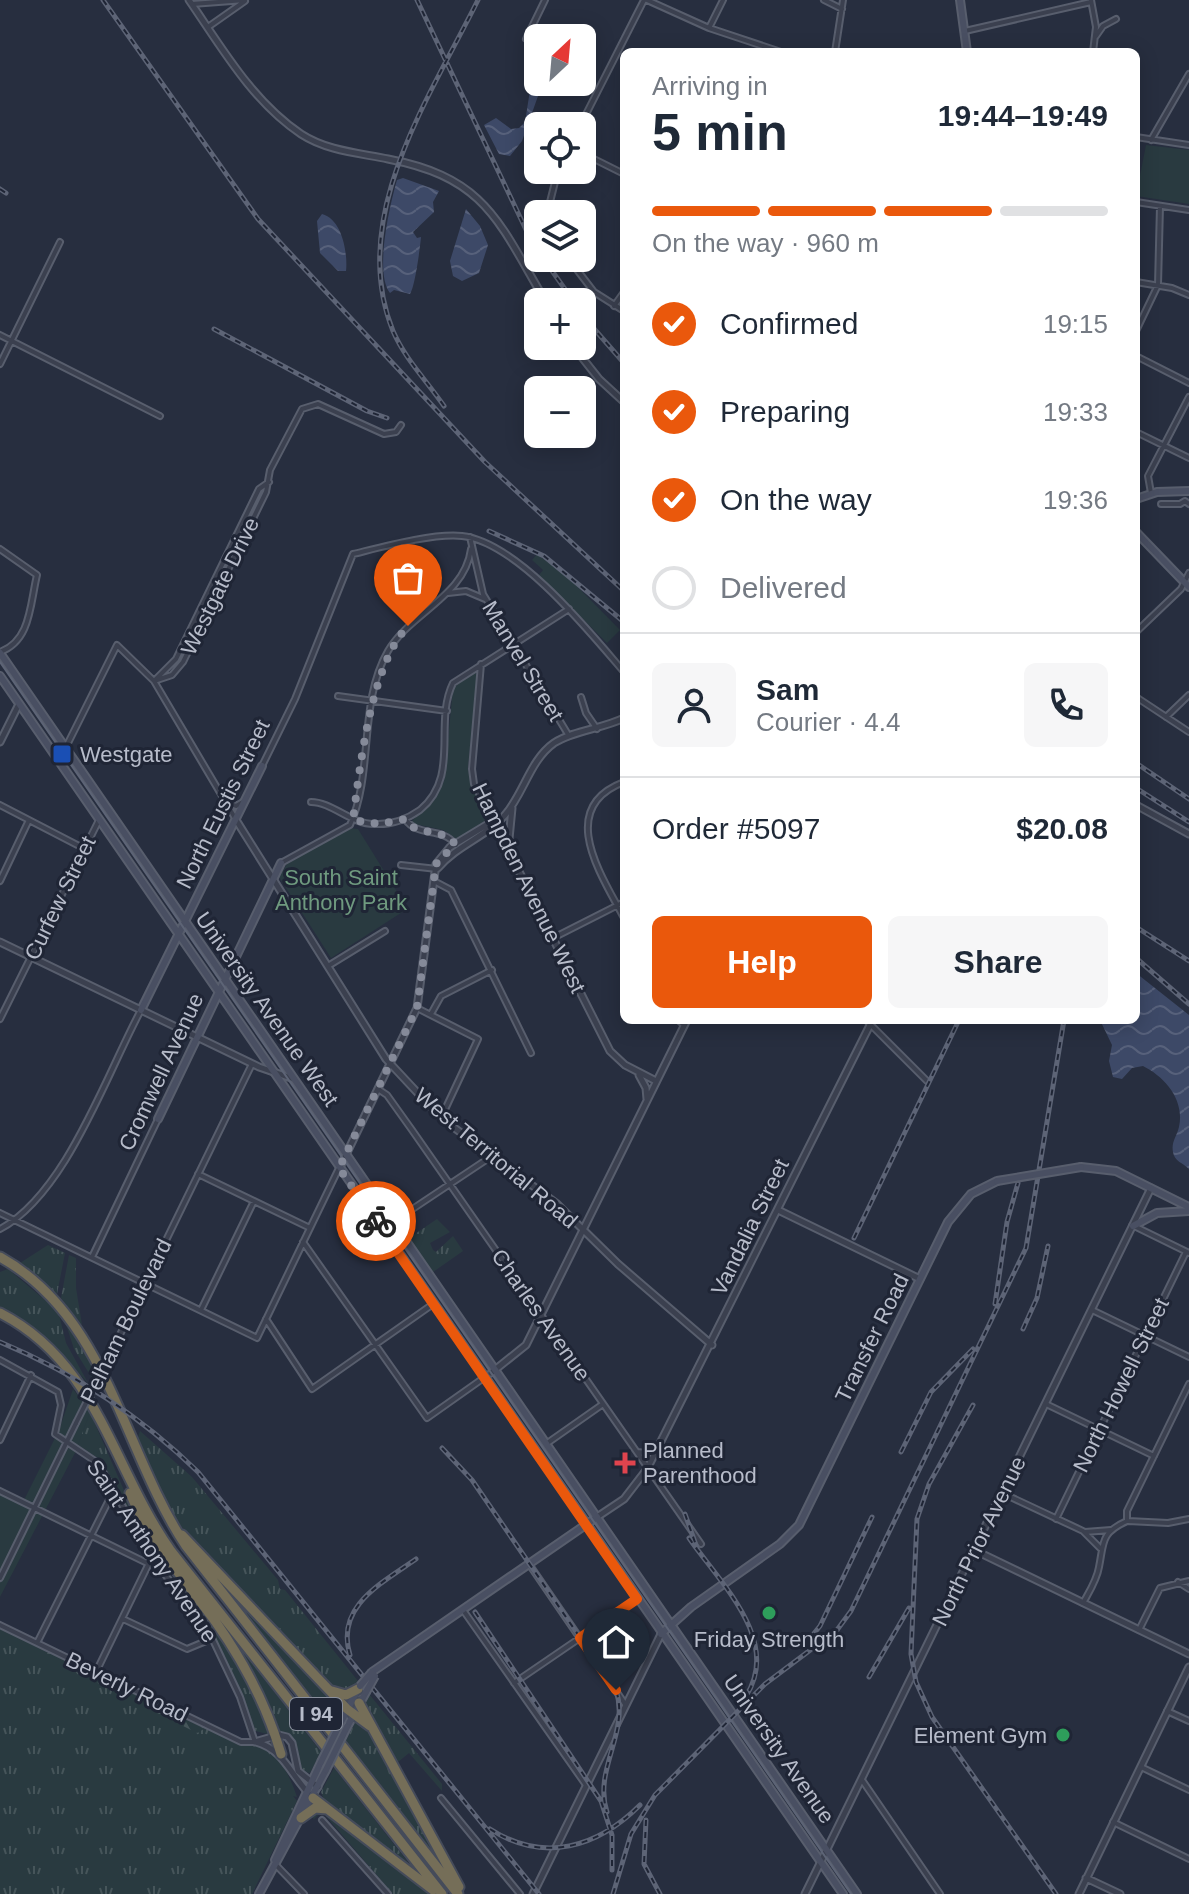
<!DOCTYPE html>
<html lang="en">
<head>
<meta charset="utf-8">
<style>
  :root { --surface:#fff; --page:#f6f6f7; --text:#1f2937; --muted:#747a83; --line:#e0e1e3; --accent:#ea580c }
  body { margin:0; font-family:Arial,sans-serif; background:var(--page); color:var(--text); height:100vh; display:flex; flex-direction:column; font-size:30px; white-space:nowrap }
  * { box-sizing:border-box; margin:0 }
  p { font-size:26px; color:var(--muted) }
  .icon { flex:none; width:44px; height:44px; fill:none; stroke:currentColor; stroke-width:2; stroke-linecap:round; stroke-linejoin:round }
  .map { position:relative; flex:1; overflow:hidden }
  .sheet { position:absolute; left:620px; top:48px; width:520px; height:976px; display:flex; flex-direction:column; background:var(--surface); border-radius:12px; box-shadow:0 4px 20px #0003 }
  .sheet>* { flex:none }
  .needle { width:52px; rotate:26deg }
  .tools { position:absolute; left:524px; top:24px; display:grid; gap:16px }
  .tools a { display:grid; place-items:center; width:72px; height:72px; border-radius:12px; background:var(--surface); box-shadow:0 4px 20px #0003; font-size:40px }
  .pin { position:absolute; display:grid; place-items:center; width:68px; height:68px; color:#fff; margin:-82px -34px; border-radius:50% 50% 50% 0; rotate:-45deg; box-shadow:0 0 8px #0007 }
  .pin .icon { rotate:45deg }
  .courier { position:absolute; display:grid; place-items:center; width:80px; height:80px; margin:-40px; border:6px solid #ea580c; border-radius:50%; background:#fff; color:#222; box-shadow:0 2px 10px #0007 }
  .summary em { font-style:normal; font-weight:800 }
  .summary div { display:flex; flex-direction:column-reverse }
  .summary { display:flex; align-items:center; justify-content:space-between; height:136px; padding:0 32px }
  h1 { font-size:52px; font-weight:800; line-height:60px }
  .bar { display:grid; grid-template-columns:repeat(4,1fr); gap:12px 8px; align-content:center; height:96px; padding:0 32px }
  .bar i { height:10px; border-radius:6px; background:var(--line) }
  .bar .selected { background:var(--accent) }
  .bar p { grid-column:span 4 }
  .line { display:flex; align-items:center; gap:20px; padding:0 32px; border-top:2px solid var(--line) }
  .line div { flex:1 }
  .round { display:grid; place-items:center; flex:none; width:84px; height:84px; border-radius:12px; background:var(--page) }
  ol { padding:0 32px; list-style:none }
  li { display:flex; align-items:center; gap:24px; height:88px }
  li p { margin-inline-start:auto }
  li .icon { padding:8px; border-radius:50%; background:var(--accent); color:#fff; stroke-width:4 }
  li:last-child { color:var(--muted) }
  li i { width:44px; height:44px; border:4px solid var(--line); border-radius:50% }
  .action { display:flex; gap:16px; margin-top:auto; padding:16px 32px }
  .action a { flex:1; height:92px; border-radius:12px; background:var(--accent); color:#fff; font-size:32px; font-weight:800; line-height:92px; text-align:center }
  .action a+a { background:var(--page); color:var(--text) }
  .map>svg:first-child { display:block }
  .grass { fill:url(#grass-tufts) }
  .forest { fill:url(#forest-firs) }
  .green { fill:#293a40 }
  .water { fill:url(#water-waves) }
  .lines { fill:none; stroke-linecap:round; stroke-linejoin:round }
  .minor-casing { stroke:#585e6d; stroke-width:8 }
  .tertiary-casing { stroke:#585e6d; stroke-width:9 }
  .secondary-casing { stroke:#585e6d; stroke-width:10 }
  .motorway-casing { stroke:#454b5a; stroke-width:13 }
  .minor { stroke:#3b404f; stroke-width:4 }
  .tertiary { stroke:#3b404f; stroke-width:5 }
  .secondary { stroke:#494f62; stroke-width:6 }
  .motorway { stroke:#756e58; stroke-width:9 }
  .tram { stroke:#5d6476; stroke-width:2 }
  .rail-casing { stroke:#5d6476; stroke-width:5 }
  .rail { stroke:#1f2535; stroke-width:2; stroke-dasharray:6; stroke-linecap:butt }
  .minor-bridge-casing { stroke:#585e6d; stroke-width:8; stroke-linecap:butt }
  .secondary-bridge-casing { stroke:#585e6d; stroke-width:10; stroke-linecap:butt }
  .minor-bridge { stroke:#3b404f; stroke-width:4 }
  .secondary-bridge { stroke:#494f62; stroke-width:6 }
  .done { stroke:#858a99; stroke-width:8; stroke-dasharray:0 14.4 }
  .route { stroke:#ea580c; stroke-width:10 }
  .transit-dot { fill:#1a4fb4; stroke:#1f2535; stroke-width:3 }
  .health-dot { fill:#e0444e; stroke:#1f2535; stroke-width:3 }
  .leisure-dot { fill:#2e9e5b; stroke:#1f2535; stroke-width:3 }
  .labels { text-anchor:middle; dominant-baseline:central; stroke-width:6; stroke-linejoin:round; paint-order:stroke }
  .shield { fill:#1f2535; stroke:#898f9d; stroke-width:2 }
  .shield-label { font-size:20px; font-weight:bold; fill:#b7bcca }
  .street-label { font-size:22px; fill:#b7bcca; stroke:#1f2535 }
  .poi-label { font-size:22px; fill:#b7bcca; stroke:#1f2535; text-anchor:start }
  .park-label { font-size:22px; fill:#6f9a7f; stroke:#1f2535 }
</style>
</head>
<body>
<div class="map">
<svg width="1189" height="1894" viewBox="0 0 1189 1894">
  <defs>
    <pattern id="grass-tufts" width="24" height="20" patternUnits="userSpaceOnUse" patternTransform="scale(2)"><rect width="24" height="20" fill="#293a40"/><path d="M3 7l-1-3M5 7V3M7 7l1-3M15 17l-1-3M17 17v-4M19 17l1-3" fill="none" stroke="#46555a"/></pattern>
    <pattern id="forest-firs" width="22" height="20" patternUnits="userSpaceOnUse" patternTransform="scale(2)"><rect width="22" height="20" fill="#293a40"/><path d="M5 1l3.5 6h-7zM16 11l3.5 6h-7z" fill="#46555a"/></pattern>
    <pattern id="water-waves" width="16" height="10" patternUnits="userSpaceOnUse" patternTransform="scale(2)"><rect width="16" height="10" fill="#3d4967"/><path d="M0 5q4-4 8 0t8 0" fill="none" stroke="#57617b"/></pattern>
  </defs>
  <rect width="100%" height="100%" fill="#272e3f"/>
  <!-- grass -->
  <path class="grass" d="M437 1219 450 1232 430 1243 433 1250 436 1252 453 1236 463 1251 433 1272 409 1238Z
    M48 1245 65 1253 57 1294 20 1263Z
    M69 1255 76 1258V1288L82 1325 61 1298Z
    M8 1269 58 1311 66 1343 88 1383 47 1338 0 1307V1272Z
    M64 1318 95 1371 92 1378 74 1349Z
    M89 1410 133 1511 131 1513 101 1460 75 1443 74 1439Z
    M140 1431 192 1477 278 1580 280 1589 285 1590 358 1681 349 1691H336C315 1672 298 1648 278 1627 252 1599 218 1575 194 1544 169 1513 154 1477 137 1441Z
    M204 1560 340 1706 341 1712 334 1726Z
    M191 1594C224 1638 248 1682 270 1732L268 1734 255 1731 225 1656 186 1598Z
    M224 1628 321 1752 310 1773 300 1770 291 1738 276 1733Z
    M0 1629 242 1745C250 1745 261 1744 268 1748 281 1755 293 1785 297 1797L293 1796 297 1801 252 1894H0Z
    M369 1694 442 1784V1791L409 1753 398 1762 434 1835 365 1705Z
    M356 1721 369 1733 437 1857 345 1742Z
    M334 1768 414 1870 325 1802 321 1792Z
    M318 1812H324L432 1894H393L325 1815 319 1814 314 1819 311 1816Z"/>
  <!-- forest -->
  <path class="forest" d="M0 1628 197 1724 204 1729 197 1733 0 1634Z"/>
  <!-- green -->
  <path class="green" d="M1146 145 1189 150V204L1136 196Z
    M537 554 568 577 620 630 607 643 539 575 543 570 532 560Z
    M474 671 477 675 468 769 473 789 488 819 458 840 443 830 410 823 433 800 444 781 453 688Z
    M350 828 358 829 404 903 401 905 404 911 331 958 279 877 288 862Z
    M73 1389 90 1412 75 1453 0 1597V1494L22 1504 59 1430Z"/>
  <!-- water -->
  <path class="water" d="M537 46 538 82H543L522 141 510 156 499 154 484 125 496 118 511 129 519 128 525 122Z
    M403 178 439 191 433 202 434 212 413 232 417 238 421 237C420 248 415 287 410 294L394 290 390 293C374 273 390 204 397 180Z
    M466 209 480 226 488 245 479 273 462 281 453 276 450 261Z
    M322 214C342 219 348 253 346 271H338L320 253 317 221Z
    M1136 973 1189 1015V1169C1183 1163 1174 1161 1173 1152 1171 1142 1177 1136 1179 1127 1185 1100 1165 1077 1143 1066L1132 1068 1122 1079 1113 1077 1109 1061 1112 1045 1100 1020H1136Z"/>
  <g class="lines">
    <!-- minor casing -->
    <g class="minor-casing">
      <path id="minor" d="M647 0 709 28 781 52
        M824 0 842 9
        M1091 0 1096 27 1093 52
        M192 4 245 0
        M208 27 245 1
        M709 28 723 0
        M965 31 1091 2
        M1096 36 1103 26 1116 19
        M526 39 545 0
        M835 52 843 0
        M580 126 644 0
        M1136 137 1189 145
        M1151 140 1189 74
        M582 153 624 174
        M1136 202 1189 210
        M547 214 558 170
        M582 248 585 245
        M568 258 594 292 624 311
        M1136 282 1172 288 1189 295
        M614 306 624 292
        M1136 331 1158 285 1160 206
        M0 335 160 416
        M1136 356 1189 383
        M0 364 60 242
        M1136 432 1189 458
        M1151 493 1148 476 1189 397
        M1161 504H1180L1185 501 1189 504
        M470 537 483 594 569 736
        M0 549 37 575C30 604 31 641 0 652
        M448 593 466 591 485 599
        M1136 632 1181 589 1189 573
        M481 664 472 769 474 784 495 824
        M154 681 172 675 183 662 266 492 270 470 302 409 318 404 384 434 396 432 401 425
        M154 681 176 659 259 489 269 482
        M338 696 447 711
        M581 697 586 713 597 729
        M1136 697 1189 732
        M1166 717 1189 695
        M59 761 117 645 154 681 235 818
        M262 766 295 699 353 554C382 547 433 533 462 536 517 542 589 631 624 672
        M624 782C555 808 602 876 624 918
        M226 802 236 806 243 802
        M311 802C332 802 351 824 374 824 391 825 406 820 420 810 461 776 433 724 453 683L569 609
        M0 805 85 849
        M405 819C418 838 442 826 456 845
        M281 863 350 825C374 772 358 703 388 651 410 613 465 596 471 549
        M401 865 437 869
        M0 881 29 820
        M434 881 451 890 531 1053
        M553 938 624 902
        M328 966 385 931
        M417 1008 478 1039 441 1118
        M431 1014 441 996 492 970
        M0 1019 99 820
        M678 1020 684 1025
        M866 1020 927 1081
        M378 1089 387 1095 412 1130 701 1544
        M198 1174 310 1228
        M0 1213 257 1338 339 1168
        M393 1222 492 1156
        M1134 1226 1189 1253
        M0 1229C66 1194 106 1075 141 1010
        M303 1242 427 1418 485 1377
        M92 1257 158 1119
        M201 1310 254 1201
        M1092 1310 1189 1357
        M266 1319 312 1389 433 1304
        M112 1351 252 1064
        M0 1360 58 1392 61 1405 55 1434 98 1463 152 1557 212 1638 240 1697 255 1742H241L0 1625
        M1046 1404 1154 1456
        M0 1440 31 1375
        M546 1444 603 1404
        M637 1452 647 1453 658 1446
        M0 1491 149 1564
        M1002 1493 1083 1531 1100 1548
        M1056 1519 1186 1252
        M1128 1521 1168 1523 1189 1519
        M1085 1532 1111 1530
        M529 1564 625 1704
        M0 1578 76 1423
        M1178 1582 1189 1589
        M1083 1603C1089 1592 1097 1580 1099 1567 1104 1543 1100 1533 1127 1521V1511L1189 1384
        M463 1610 586 1785
        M123 1619 187 1649 211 1639
        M1139 1630 1160 1588 1189 1581
        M37 1643 113 1492
        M96 1672 152 1557
        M514 1683 637 1599
        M1167 1711 1189 1721
        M1141 1767 1189 1790
        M862 1780 940 1894
        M441 1798 520 1894
        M322 1820 388 1894
        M1113 1822 1189 1859
        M275 1864 304 1894"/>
    </g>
    <!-- tertiary casing -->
    <g class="tertiary-casing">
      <path id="tertiary" d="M189 0C222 48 252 101 301 134 327 151 359 153 388 159 487 178 499 223 546 302
        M573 346 599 379 624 402
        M0 742 19 704
        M1136 805 1189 834
        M236 820 386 1059 441 1118 556 1203 618 1264 712 1345
        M495 824 610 1051 625 1065 656 1081
        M508 849 512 808
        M438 868C457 845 486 837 505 815 524 793 530 760 554 743 574 730 602 729 624 718
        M0 942 259 1067 294 1079
        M639 1075 646 1088 647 1099
        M340 1167 417 1008 436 864 450 847 488 824H495
        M778 1210 920 1279
        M491 1373 526 1345 687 1020
        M597 1517 624 1499 647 1469 870 1025
        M974 1550 1189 1654
        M255 1742 279 1735 287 1737 292 1743 298 1771 318 1787
        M256 1742C285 1750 291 1777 313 1798
        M1086 1878 1120 1894
        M533 1894 661 1634
        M805 1894 1151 1188
        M1079 1894 1189 1667"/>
    </g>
    <!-- secondary casing -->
    <g class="secondary-casing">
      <path id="secondary" d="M960 0 967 52
        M1136 499 1157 492 1189 491
        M1136 532 1189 587
        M0 653 857 1894
        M0 676 843 1894
        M141 1010 262 766
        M158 1119 281 863
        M1081 1167 1116 1171 1189 1207
        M1133 1226 1157 1213 1189 1211
        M661 1634 691 1607 780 1544 799 1525 948 1222 971 1194 997 1181
        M372 1672 597 1517
        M342 1720 357 1691
        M347 1727 366 1692
        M275 1860 321 1762
        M259 1894 326 1770"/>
    </g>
    <!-- motorway casing -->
    <g class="motorway-casing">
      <path id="motorway" d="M0 1257C108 1317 122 1450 186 1546L458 1894
        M0 1313C98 1363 112 1468 171 1551L442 1894
        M130 1493C150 1542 184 1579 215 1621 244 1662 267 1706 281 1754
        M182 1535 347 1709 370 1726
        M332 1691 346 1695 358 1689
        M359 1703 459 1887
        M313 1798 433 1890
        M301 1818 315 1808 327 1809"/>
    </g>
    <!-- minor -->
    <use href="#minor" class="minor"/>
    <!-- tertiary -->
    <use href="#tertiary" class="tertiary"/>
    <!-- secondary -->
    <use href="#secondary" class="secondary"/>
    <!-- motorway -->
    <use href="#motorway" class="motorway"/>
    <!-- tram -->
    <path class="tram" d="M0 662 851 1894"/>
    <!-- rail casing -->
    <g class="rail-casing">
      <path id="rail" d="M103 0 258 219 485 462 624 591
        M417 0 538 255
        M0 189 6 193
        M543 258 574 302
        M582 315 624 363
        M214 329 367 411 387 418
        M444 406C427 381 405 359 393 331 347 217 430 97 478 0
        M489 531 544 556 624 622
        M1136 763 1189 799
        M1136 788 1189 822
        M1136 927 1189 961
        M1136 958 1189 1004
        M854 1238 959 1020
        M995 1304 1007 1222 1018 1183
        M1023 1329 1037 1298 1048 1246
        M0 1342C74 1373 140 1415 198 1472L539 1894
        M973 1405 929 1484 917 1519 911 1654 916 1682 932 1717 1056 1894
        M442 1448 472 1480 616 1690C630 1733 593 1769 607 1812
        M901 1452 931 1392 973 1349
        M685 1514 697 1548
        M689 1538C719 1582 782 1640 746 1696
        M475 1612 601 1801 612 1835V1870
        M803 1647 820 1626 872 1517
        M350 1655C335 1606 382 1583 416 1559
        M869 1677 909 1608
        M646 1820 644 1864 660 1894
        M490 1829C544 1864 598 1847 640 1805
        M613 1894 631 1834 655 1795 765 1684 837 1630 851 1611 1026 1248 1064 1020"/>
    </g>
    <!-- rail -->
    <use href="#rail" class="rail"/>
    <!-- minor-bridge casing -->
    <g class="minor-bridge-casing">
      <path id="minor-bridge" d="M76 1423 112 1351"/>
    </g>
    <!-- secondary-bridge casing -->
    <g class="secondary-bridge-casing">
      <path id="secondary-bridge" d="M997 1181 1081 1167
        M360 1686 372 1672
        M366 1692 375 1676
        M321 1762 342 1720
        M326 1770 347 1727"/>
    </g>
    <!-- minor-bridge -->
    <use href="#minor-bridge" class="minor-bridge"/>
    <!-- secondary-bridge -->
    <use href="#secondary-bridge" class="secondary-bridge"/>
  </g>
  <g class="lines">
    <!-- done -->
    <path class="done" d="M376 1221 339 1168 417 1008 436 864 455 844C441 826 417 838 405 819L379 824 353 820C360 766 371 664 408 626"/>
    <!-- route -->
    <path class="route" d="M376 1221 637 1599 580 1638 616 1690"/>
  </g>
  <!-- markers -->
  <rect class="transit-dot" x="52" y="744" width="20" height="20" rx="4"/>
  <path class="health-dot" d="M621 1451h8v8h8v8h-8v8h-8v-8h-8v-8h8z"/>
  <g class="leisure-dot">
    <circle cx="769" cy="1613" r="8"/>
    <circle cx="1063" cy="1735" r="8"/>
  </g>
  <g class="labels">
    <!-- shield labels -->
    <rect class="shield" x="290" y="1698" width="52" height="32" rx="6"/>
    <g class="shield-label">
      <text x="316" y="1714">I 94</text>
    </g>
    <!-- street labels -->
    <g class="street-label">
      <text transform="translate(220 586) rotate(-64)">Westgate Drive</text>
      <text transform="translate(523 661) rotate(59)">Manvel Street</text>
      <text transform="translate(223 804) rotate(-64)">North Eustis Street</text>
      <text transform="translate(529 888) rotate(64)">Hampden Avenue West</text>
      <text transform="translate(60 898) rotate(-64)">Curfew Street</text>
      <text transform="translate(267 1009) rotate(55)">University Avenue West</text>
      <text transform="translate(161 1072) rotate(-65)">Cromwell Avenue</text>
      <text transform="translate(496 1158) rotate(40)">West Territorial Road</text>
      <text transform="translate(750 1227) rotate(-64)">Vandalia Street</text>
      <text transform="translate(541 1315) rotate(55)">Charles Avenue</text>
      <text transform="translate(126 1321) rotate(-64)">Pelham Boulevard</text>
      <text transform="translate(872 1338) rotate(-64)">Transfer Road</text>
      <text transform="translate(1121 1385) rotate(-64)">North Howell Street</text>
      <text transform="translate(979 1541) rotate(-64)">North Prior Avenue</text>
      <text transform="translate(152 1551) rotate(56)">Saint Anthony Avenue</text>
      <text transform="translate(127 1687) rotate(26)">Beverly Road</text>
      <text transform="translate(779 1749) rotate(55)">University Avenue</text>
    </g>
    <!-- poi labels -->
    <g class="poi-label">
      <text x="80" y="754">Westgate</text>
      <text x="643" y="1450">Planned<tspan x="643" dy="25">Parenthood</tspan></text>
      <text x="769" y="1639" text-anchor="middle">Friday Strength</text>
      <text x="1047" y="1735" text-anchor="end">Element Gym</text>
    </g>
    <!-- park labels -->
    <g class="park-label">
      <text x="341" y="877">South Saint<tspan x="341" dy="25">Anthony Park</tspan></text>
    </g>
  </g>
</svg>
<div class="tools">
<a><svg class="needle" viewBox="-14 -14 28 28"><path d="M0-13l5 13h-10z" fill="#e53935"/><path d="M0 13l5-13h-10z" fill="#747a83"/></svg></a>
<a><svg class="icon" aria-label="locate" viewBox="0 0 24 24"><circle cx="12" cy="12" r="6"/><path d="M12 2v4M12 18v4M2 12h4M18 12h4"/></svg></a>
<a><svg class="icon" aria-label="layers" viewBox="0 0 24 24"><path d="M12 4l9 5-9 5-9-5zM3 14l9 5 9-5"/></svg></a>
<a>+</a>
<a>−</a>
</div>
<div class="pin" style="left:408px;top:626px;background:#ea580c"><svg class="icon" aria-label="bag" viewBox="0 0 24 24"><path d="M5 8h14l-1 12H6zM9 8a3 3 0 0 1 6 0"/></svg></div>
<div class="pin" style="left:616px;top:1690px;background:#1f2937"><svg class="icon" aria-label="home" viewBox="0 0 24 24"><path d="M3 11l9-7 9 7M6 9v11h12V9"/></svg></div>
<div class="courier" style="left:376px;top:1221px"><svg class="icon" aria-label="bike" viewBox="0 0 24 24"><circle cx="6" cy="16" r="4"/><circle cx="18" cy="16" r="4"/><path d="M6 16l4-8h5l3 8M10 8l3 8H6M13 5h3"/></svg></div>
<section class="sheet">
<div class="summary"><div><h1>5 min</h1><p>Arriving in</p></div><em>19:44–19:49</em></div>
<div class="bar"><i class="selected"></i><i class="selected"></i><i class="selected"></i><i></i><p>On the way · 960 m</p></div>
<ol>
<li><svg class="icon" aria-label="check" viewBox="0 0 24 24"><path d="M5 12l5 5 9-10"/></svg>Confirmed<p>19:15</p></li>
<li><svg class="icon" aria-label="check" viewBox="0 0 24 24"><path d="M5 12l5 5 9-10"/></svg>Preparing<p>19:33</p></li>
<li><svg class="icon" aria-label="check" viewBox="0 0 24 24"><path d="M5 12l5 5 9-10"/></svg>On the way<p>19:36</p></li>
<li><i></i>Delivered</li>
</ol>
<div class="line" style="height:144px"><a class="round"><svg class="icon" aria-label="person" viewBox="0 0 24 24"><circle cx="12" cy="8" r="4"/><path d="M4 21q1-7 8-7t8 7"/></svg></a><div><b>Sam</b><p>Courier · 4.4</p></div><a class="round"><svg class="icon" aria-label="phone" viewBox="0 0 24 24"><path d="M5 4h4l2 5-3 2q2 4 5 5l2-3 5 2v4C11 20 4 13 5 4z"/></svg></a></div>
<div class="line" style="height:104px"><div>Order #5097</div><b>$20.08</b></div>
<div class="action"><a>Help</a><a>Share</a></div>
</section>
</div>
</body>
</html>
